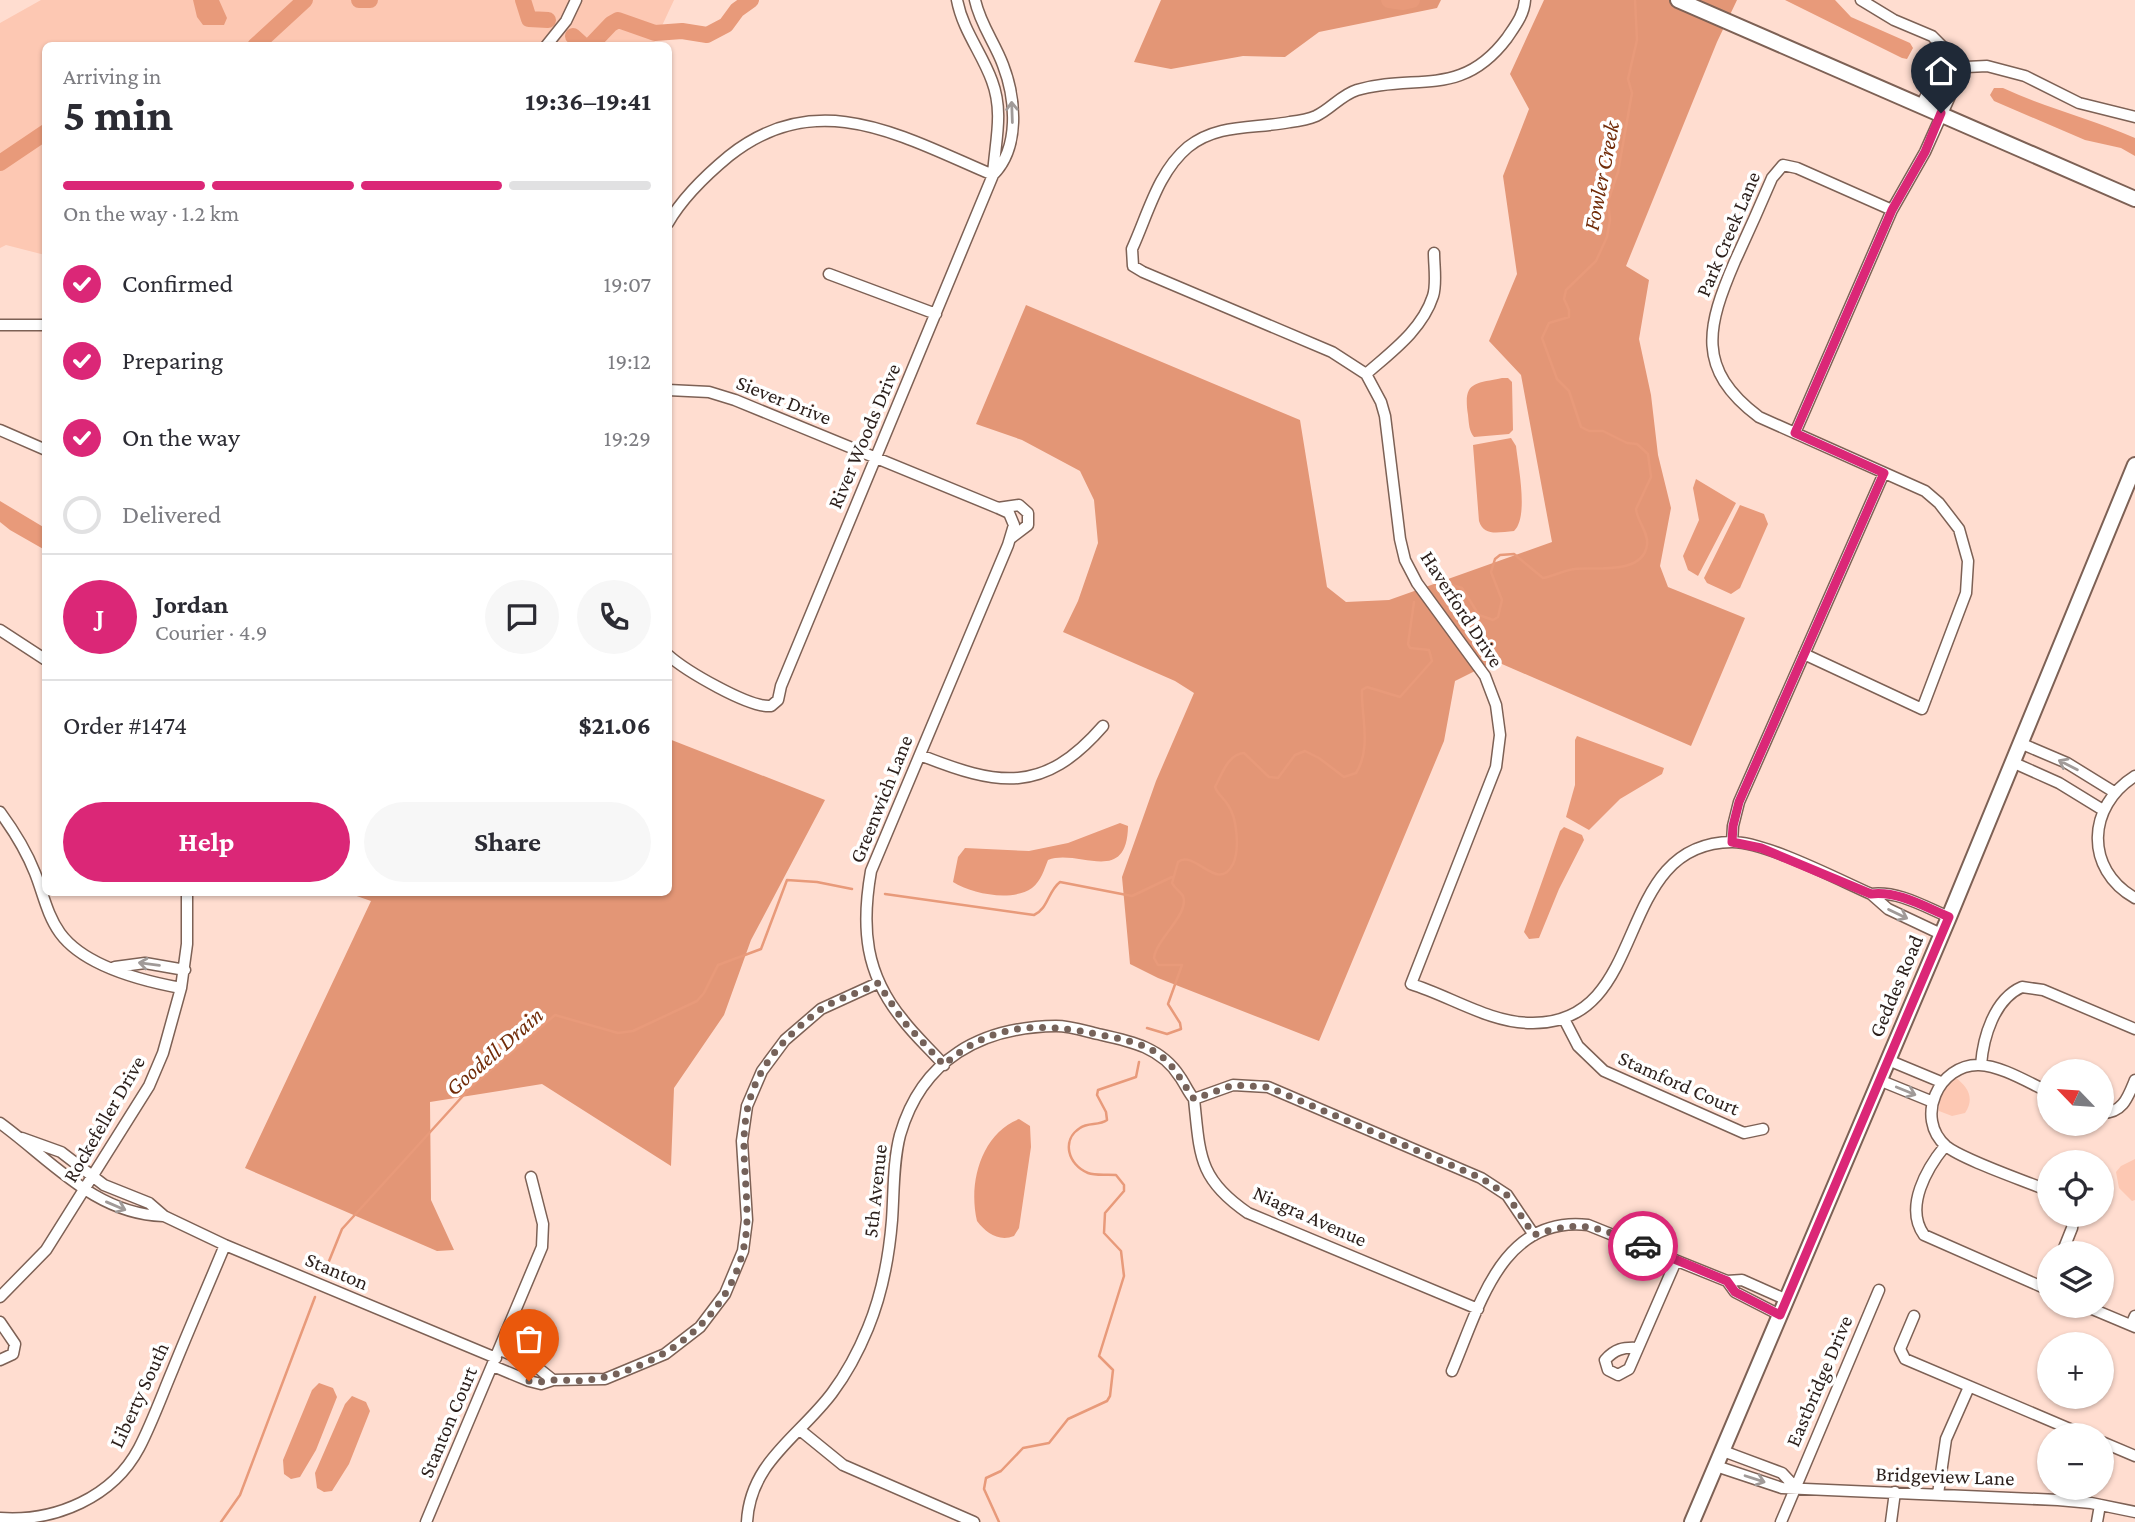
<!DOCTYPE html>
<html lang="en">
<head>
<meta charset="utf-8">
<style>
  :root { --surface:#fff; --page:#f7f7f7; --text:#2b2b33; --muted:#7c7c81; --line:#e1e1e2; --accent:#db2777 }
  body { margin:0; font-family:"Crimson Pro",serif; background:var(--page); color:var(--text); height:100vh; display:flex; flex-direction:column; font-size:26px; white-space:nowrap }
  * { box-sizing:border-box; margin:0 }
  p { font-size:23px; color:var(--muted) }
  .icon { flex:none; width:38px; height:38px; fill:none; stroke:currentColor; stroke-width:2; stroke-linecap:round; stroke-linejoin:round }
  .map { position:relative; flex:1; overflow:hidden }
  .panel { position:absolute; left:42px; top:42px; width:630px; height:854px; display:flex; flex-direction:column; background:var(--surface); border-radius:10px; box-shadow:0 2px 5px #0004 }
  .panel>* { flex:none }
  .needle { width:46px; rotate:295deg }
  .fabs { position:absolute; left:2037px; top:1059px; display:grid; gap:14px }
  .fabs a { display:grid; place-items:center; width:77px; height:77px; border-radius:50%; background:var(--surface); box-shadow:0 2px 5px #0004; font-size:35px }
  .pin { position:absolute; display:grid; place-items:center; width:60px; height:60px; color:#fff; margin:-72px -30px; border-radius:50% 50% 50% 0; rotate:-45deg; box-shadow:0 0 7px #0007 }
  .pin .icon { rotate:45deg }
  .courier { position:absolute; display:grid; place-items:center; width:70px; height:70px; margin:-35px; border:5px solid #db2777; border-radius:50%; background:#fff; color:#222; box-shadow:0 2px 9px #0007 }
  .summary em { font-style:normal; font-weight:700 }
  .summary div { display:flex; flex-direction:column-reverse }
  .summary { display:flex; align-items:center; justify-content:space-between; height:119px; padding:0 21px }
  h1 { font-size:46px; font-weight:700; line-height:52px }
  .bar { display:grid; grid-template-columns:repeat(4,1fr); gap:10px 7px; align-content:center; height:84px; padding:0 21px }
  .bar i { height:9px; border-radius:5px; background:var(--line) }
  .bar .current { background:var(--accent) }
  .bar p { grid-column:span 4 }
  .line { display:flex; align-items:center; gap:18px; padding:0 21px; border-top:2px solid var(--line) }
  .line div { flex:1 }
  .round { display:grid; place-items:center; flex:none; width:74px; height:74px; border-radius:37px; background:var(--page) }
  ol { padding:0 21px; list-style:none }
  li { display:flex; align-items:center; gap:21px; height:77px }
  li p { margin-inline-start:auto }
  li .icon { padding:7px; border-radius:50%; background:var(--accent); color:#fff; stroke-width:4 }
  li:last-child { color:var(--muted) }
  li i { width:38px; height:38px; border:4px solid var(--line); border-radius:50% }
  .cta { display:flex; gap:14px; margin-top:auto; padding:14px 21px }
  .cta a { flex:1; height:80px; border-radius:42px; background:var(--accent); color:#fff; font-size:28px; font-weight:700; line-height:80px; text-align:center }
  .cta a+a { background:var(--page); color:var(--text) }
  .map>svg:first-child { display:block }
  .green { fill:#fdc8b3 }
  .forest { fill:#e39676 }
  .water { fill:#e89a7a }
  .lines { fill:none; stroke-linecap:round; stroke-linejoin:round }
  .stream { stroke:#e89a7a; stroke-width:2.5 }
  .river { stroke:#e89a7a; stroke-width:16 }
  .street-casing { stroke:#7d6155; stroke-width:13 }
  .secondary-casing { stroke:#7d6155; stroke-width:18 }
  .street { stroke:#fff; stroke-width:10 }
  .secondary { stroke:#fff; stroke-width:14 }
  .oneway { stroke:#a09a98 }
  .done { stroke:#75625a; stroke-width:7; stroke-dasharray:0 12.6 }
  .route { stroke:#db2777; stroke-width:9 }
  .labels { text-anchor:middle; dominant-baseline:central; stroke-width:7; stroke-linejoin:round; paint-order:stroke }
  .street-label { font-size:21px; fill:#2b1f1b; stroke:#fff }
  .water-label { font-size:23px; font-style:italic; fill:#712c09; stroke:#fff }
</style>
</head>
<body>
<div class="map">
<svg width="2135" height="1522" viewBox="0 0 2135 1522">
  <rect width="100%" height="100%" fill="#ffddd0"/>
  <!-- green -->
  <path class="green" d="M41 0H674L653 45 46 46 45 255 6 245 0 248V23Z
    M1955 1077C1968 1087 1975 1098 1965 1113L1952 1116 1939 1111C1939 1097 1944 1087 1955 1077Z
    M2135 1159V1200L2132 1201 2119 1188 2116 1172 2121 1166Z"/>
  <!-- forest -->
  <path class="forest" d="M1161 0H1441L1437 8 1319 32 1285 57 1243 56 1171 69 1134 62Z
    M1544 0H1737L1717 42 1626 266 1649 280 1639 339 1651 395 1658 455 1671 508 1660 566 1668 587 1745 618 1691 746 1495 661 1455 681 1444 741 1319 1041 1158 978 1130 964 1122 877 1156 781 1194 693 1175 681 1063 632 1078 601 1098 543 1094 500 1080 471 1022 440 976 424 1026 305 1300 420 1327 587 1346 602 1389 600 1552 542 1521 375 1489 341 1517 274 1503 176 1529 109 1510 74Z
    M669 739 825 800 751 940 724 1015 674 1088 671 1166 542 1084 430 1102 431 1200 454 1250 437 1251 245 1168 371 901 348 893 668 892Z"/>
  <!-- water -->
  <path class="water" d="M193 0H219L227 18 224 25H203L197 17Z
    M1785 0H1835L1851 17 1910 43 1913 48 1907 59 1902 58Z
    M1994 88H2003C2046 108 2092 119 2135 138V156L2121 148 2085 140 1994 101 1990 95Z
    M1502 378H1508L1512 382 1513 430 1509 434 1474 437C1469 431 1469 424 1468 415 1463 382 1473 384 1502 378Z
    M1511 438 1516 446C1518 466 1529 517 1514 531 1499 532 1484 537 1479 521L1473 445Z
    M1696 479 1736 503 1698 576 1688 570 1683 556 1699 520 1693 488Z
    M0 501 45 528V550L10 530 0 522Z
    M1740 505 1764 514 1768 524 1740 588 1731 594 1707 583 1704 578Z
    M1577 736 1664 768 1662 774 1620 799 1589 830 1566 817 1575 785V740Z
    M1120 823 1128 826C1127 887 1078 848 1048 860 1044 870 1041 881 1032 888 1012 902 972 894 953 882L958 857 965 848 1029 851 1068 843Z
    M1564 827 1582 835 1584 840 1559 889 1539 938 1529 939 1524 932 1560 831Z
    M1019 1119 1030 1126 1031 1147 1019 1228 1014 1236C999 1242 986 1233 977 1221 968 1183 981 1134 1019 1119Z
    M319 1383 333 1388 337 1397 316 1450 300 1477 291 1479 284 1474 283 1460 312 1390Z
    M352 1396 366 1402 370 1411 349 1464 332 1491 324 1492 317 1488 315 1473 345 1404Z"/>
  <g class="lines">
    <!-- stream -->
    <path class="stream" d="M1435 587 1449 584 1462 588 1479 615 1493 620 1498 617 1502 600 1491 572 1495 559 1500 555 1514 554 1543 578C1554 576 1564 570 1575 569 1595 567 1643 575 1647 545 1649 533 1637 521 1636 509L1651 477 1648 454 1637 444 1627 443 1603 431H1589L1581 427 1569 391 1557 379 1542 338 1549 323 1569 317V310L1564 299 1566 290 1596 261 1607 237 1610 220 1608 201 1618 172 1632 93 1628 79 1637 40 1635 0
      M885 894 1034 915C1048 909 1048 891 1060 882L1132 896 1172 877
      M1147 1028 1167 1034 1181 1029 1180 1023 1168 1004 1182 965H1158L1154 958C1156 939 1190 914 1183 896 1180 891 1175 889 1172 883L1178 862C1195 849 1218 894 1233 864 1240 849 1237 818 1228 805 1224 798 1218 795 1215 787 1222 774 1228 754 1244 753L1269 777 1278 778 1295 755 1305 751 1319 758 1344 777 1356 773C1372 748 1361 716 1362 690L1367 687 1400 697 1432 661 1429 650 1410 648 1408 644 1414 602
      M325 1271 342 1229 471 1087 555 1015 618 1033 633 1031 697 1001 704 993 718 965 761 949 787 880 817 882 852 889
      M221 1522 240 1495 315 1297
      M999 1522 984 1489 986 1478 1001 1471 1023 1448 1049 1443 1068 1419 1107 1401 1110 1396 1113 1370 1099 1356 1124 1276 1121 1251 1104 1233 1105 1213 1124 1191V1185L1116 1175C1107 1174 1096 1176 1088 1173 1068 1165 1061 1140 1080 1128 1088 1122 1099 1126 1107 1120L1106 1112 1097 1095 1098 1090 1136 1077 1139 1062"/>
    <!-- river -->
    <path class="river" d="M359 0H370
      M523 0 529 19 548 20
      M1389 0 1403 2 1412 0
      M573 36 584 46
      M255 46 305 0
      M590 46 611 24 618 20 655 33 682 31 707 35 726 25 737 10 751 0
      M0 163 46 132"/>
    <!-- street casing -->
    <g class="street-casing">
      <path id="street" d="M975 0C980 24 995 43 1003 65 1016 99 1020 148 993 175
        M1525 0C1524 15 1515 26 1507 38 1461 99 1416 73 1357 90 1341 95 1331 109 1316 116 1309 119 1298 121 1290 122 1255 129 1218 123 1188 147 1158 172 1148 214 1132 249L1133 266 1143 272 1332 352 1366 374 1381 402 1385 416 1400 539 1405 560 1417 583 1485 676 1496 705 1500 735 1496 767 1411 984C1450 996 1490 1023 1531 1023 1653 1025 1610 843 1732 842 1766 842 1837 879 1871 894
        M1861 0 1894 20 1932 36 1963 67
        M546 46 566 21 576 0
        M1922 104 1935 77 1946 68 1987 66 2025 76 2079 103 2135 117
        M668 223C683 197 706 175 729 156 818 85 903 137 993 175
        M829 274 936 314
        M0 325H46
        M1366 374C1391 352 1422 330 1433 296 1437 284 1434 266 1434 253
        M668 390 709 392 735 400 998 508 1009 513 1014 525 1008 545 871 871C861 928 865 974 903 1020 915 1036 930 1049 944 1065
        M0 430 46 450
        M1795 433 1892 210 1925 152 1963 67
        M998 508 1019 505 1028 513V525L1011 538
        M0 630 46 660
        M1804 654 1922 709 1966 593 1968 561 1959 529 1939 503 1925 491 1759 417C1695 369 1707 326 1735 261 1748 233 1760 206 1772 178L1783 165 1797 168 1892 210
        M668 655C686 671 749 708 771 706L778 700 781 686 993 175C995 142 1004 113 992 81 982 53 963 31 957 0
        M2020 743 2067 763 2114 792
        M920 755C998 786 1043 795 1103 726
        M2012 762 2059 783 2103 810
        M2135 776C2087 806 2084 869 2135 898
        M0 812C14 831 26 850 35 873 43 893 47 915 60 933 84 966 143 981 181 988
        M1732 842 1733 826 1739 802 1884 473
        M1941 934 1888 909 1871 894C1899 891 1923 906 1949 917
        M115 967 145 963 185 970
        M1564 1019 1578 1046 1604 1071 1744 1133 1763 1129
        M1888 1060 1941 1082
        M1981 1065C1983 1038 1994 999 2022 987L2043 990 2135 1029
        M1879 1080 1933 1102
        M2049 1092C2029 1083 2002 1066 1979 1065 1939 1064 1914 1118 1946 1146 1963 1160 2026 1181 2049 1191
        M1194 1099 1233 1085 1268 1087 1481 1178 1507 1195 1534 1235
        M1194 1099C1200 1155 1198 1179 1248 1213L1478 1309
        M2102 1113C2123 1113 2128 1097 2135 1080
        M0 1123C51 1160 95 1214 163 1216
        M22 1138 61 1152 104 1185 149 1203 164 1216 225 1245 496 1358
        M1945 1146C1927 1168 1904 1207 1924 1235L2049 1290
        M2062 1253 2072 1228 2074 1214
        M0 1297 46 1250 149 1086 163 1053 181 988 187 944V892
        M2085 1306 2135 1327
        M1780 1315 1735 1292 1727 1281 1742 1280 1787 1300
        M1914 1316 1900 1349 1905 1359 2084 1435
        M0 1322 15 1344 13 1354 0 1360
        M2131 1325 2135 1316
        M1638 1348C1623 1347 1615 1349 1605 1360L1608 1370 1618 1375 1629 1369 1676 1261
        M500 1350 533 1364 553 1380
        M493 1366 529 1381 541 1384 553 1380 605 1379 665 1354 700 1327 725 1294 743 1251 747 1220 742 1141 747 1106 762 1071 785 1040 821 1009 878 983
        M1452 1371C1479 1308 1501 1215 1588 1225L1727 1281
        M800 1430 843 1465 974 1522
        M2102 1442 2135 1456
        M1723 1451 1782 1473 1795 1487
        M1716 1466 1782 1488 2058 1500 2091 1503 2135 1512
        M1938 1494 1946 1439 1969 1387
        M0 1518C56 1522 113 1497 139 1448 152 1423 162 1395 173 1369 190 1327 208 1286 225 1245
        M426 1522 542 1247 543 1224 531 1177
        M747 1522C750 1462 799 1437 832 1393 847 1373 859 1350 868 1328 882 1294 889 1257 892 1220 894 1192 893 1162 900 1135 922 1059 981 1027 1056 1026 1070 1026 1085 1031 1098 1034 1130 1041 1161 1047 1180 1077 1185 1084 1188 1092 1194 1099
        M1781 1522 1879 1290
        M1891 1522 1895 1492
        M2097 1522 2100 1505"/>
    </g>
    <!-- secondary casing -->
    <g class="secondary-casing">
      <path id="secondary" d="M1678 0 2135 199
        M1692 1522 1949 917 2135 465"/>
    </g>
    <!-- street -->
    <use href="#street" class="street"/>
    <!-- secondary -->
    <use href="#secondary" class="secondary"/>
  </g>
  <!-- one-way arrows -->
  <defs><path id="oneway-shaft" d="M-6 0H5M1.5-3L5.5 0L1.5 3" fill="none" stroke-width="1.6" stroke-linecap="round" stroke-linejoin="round" transform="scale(1.75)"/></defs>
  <g class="oneway">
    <use href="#oneway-shaft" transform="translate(1012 112) rotate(-92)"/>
    <use href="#oneway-shaft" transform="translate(2068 765) rotate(-153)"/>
    <use href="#oneway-shaft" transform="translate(1898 914) rotate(26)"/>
    <use href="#oneway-shaft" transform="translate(149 964) rotate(-173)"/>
    <use href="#oneway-shaft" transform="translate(1906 1091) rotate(22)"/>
    <use href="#oneway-shaft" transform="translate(116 1206) rotate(23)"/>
    <use href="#oneway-shaft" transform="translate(1755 1479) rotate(18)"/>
  </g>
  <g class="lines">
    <!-- done -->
    <path class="done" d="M529 1381C539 1383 545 1381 554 1380 561 1379 569 1381 576 1381 602 1380 623 1373 647 1362 704 1336 747 1282 747 1217 747 1165 734 1120 762 1071 775 1048 798 1026 820 1010 837 998 860 993 878 983L904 1022 944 1065C991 1022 1042 1022 1101 1035 1121 1039 1140 1042 1157 1053 1175 1065 1182 1083 1194 1099L1233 1085 1268 1087 1481 1178 1507 1195 1534 1235C1580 1219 1600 1227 1643 1246"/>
    <!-- route -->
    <path class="route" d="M1643 1246 1727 1281 1735 1292 1780 1315 1949 917C1923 906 1899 891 1871 894L1761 848 1732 842 1733 826 1739 802 1884 473 1795 433 1892 210 1925 152 1941 113"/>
  </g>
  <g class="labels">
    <!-- street labels -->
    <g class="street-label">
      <text transform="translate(1728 234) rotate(-67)">Park Creek Lane</text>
      <text transform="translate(784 400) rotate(22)">Siever Drive</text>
      <text transform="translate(864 436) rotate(-67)">River Woods Drive</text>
      <text transform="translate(1462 609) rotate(57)">Haverford Drive</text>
      <text transform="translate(881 799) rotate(-68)">Greenwich Lane</text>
      <text transform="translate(1896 986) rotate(-67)">Geddes Road</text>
      <text transform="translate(1679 1083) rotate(24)">Stamford Court</text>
      <text transform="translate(104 1119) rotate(-60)">Rockefeller Drive</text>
      <text transform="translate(875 1191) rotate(-84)">5th Avenue</text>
      <text transform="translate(1310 1216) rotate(24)">Niagra Avenue</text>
      <text transform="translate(337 1271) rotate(23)">Stanton</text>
      <text transform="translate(1819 1381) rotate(-67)">Eastbridge Drive</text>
      <text transform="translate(139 1395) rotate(-65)">Liberty South</text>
      <text transform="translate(448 1422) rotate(-67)">Stanton Court</text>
      <text transform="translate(1945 1476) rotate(2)">Bridgeview Lane</text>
    </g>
    <!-- water labels -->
    <g class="water-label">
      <text transform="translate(1601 176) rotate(-79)">Fowler Creek</text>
      <text transform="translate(494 1051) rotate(-41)">Goodell Drain</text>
    </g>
  </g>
</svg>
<div class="fabs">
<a><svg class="needle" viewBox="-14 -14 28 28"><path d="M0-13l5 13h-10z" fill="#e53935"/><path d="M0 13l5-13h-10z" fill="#7c7c81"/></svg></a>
<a><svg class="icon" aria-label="locate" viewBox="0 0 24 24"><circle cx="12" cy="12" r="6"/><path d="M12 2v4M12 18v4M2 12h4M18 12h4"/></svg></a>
<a><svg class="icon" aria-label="layers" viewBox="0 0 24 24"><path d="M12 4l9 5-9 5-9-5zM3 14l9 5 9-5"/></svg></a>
<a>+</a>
<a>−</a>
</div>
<div class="pin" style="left:529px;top:1381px;background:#ea580c"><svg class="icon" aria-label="bag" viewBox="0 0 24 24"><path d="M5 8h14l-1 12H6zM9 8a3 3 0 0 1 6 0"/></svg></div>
<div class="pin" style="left:1941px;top:113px;background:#1f2937"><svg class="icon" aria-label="home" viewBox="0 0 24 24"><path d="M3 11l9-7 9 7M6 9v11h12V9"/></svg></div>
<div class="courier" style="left:1643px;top:1246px"><svg class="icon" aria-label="car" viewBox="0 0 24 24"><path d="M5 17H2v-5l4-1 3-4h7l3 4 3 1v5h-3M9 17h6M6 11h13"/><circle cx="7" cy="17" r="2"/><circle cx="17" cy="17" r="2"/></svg></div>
<section class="panel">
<div class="summary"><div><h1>5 min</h1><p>Arriving in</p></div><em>19:36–19:41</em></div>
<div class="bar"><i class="current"></i><i class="current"></i><i class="current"></i><i></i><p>On the way · 1.2 km</p></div>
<ol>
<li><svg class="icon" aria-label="check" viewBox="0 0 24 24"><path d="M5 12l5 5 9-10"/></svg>Confirmed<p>19:07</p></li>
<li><svg class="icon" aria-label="check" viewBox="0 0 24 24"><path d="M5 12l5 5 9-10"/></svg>Preparing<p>19:12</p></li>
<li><svg class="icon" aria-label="check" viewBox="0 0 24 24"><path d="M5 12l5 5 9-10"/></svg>On the way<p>19:29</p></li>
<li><i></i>Delivered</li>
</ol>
<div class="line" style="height:126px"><b class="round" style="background:var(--accent);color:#fff">J</b><div><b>Jordan</b><p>Courier · 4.9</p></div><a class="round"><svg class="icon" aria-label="chat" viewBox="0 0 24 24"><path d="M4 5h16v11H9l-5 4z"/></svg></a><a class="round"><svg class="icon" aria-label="phone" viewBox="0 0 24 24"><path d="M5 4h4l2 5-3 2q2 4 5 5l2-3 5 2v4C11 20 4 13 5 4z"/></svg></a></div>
<div class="line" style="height:91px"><div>Order #1474</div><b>$21.06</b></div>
<div class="cta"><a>Help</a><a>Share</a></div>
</section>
</div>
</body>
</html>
